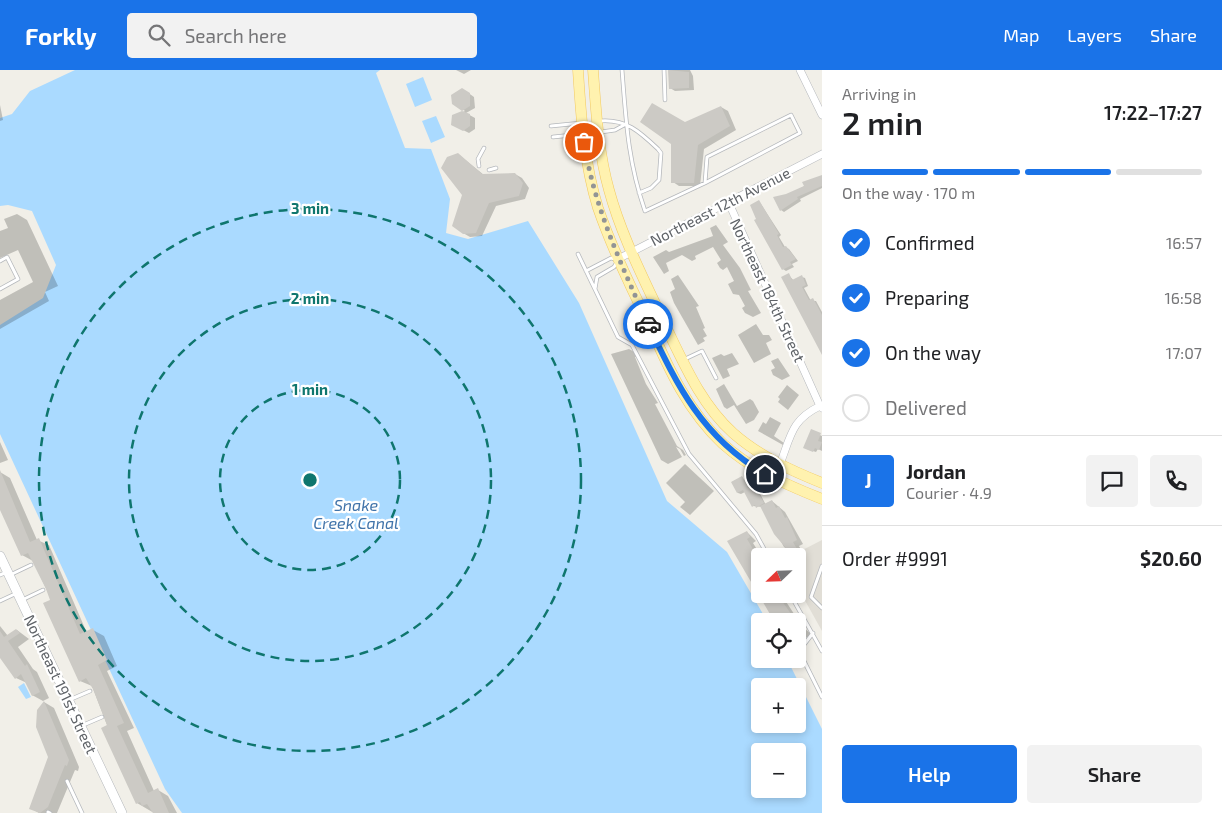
<!DOCTYPE html>
<html lang="en">
<head>
<meta charset="utf-8">
<style>
  :root { --surface:#fff; --page:#f2f2f2; --text:#202124; --muted:#757577; --line:#e0e0e0; --accent:#1a73e8 }
  body { margin:0; font-family:"Exo 2",sans-serif; background:var(--page); color:var(--text); height:100vh; display:flex; flex-direction:column; font-size:19px; white-space:nowrap }
  * { box-sizing:border-box; margin:0 }
  p { font-size:16px; color:var(--muted) }
  .icon { flex:none; width:28px; height:28px; fill:none; stroke:currentColor; stroke-width:2; stroke-linecap:round; stroke-linejoin:round }
  .map { position:relative; flex:1; overflow:hidden }
  .panel { display:flex; flex-direction:column; background:var(--surface); width:400px }
  .panel>* { flex:none }
  .needle { width:32px; rotate:247deg }
  .fabs { position:absolute; left:751px; top:478px; display:grid; gap:10px }
  .fabs a { display:grid; place-items:center; width:55px; height:55px; border-radius:5px; background:var(--surface); box-shadow:0 2px 8px #0003; font-size:25px }
  .pin { position:absolute; display:grid; place-items:center; width:42px; height:42px; color:#fff; margin:-21px; border:2px solid #fff; border-radius:50%; box-shadow:0 1px 5px #0007 }
  .courier { position:absolute; display:grid; place-items:center; width:50px; height:50px; margin:-25px; border:4px solid #1a73e8; border-radius:50%; background:#fff; color:#222; box-shadow:0 1px 6px #0007 }
  .summary em { font-style:normal; font-weight:600 }
  .summary div { display:flex; flex-direction:column-reverse }
  .summary { display:flex; align-items:center; justify-content:space-between; height:85px; padding:0 20px }
  h1 { font-size:32px; font-weight:600; line-height:38px }
  .bar { display:grid; grid-template-columns:repeat(4,1fr); gap:8px 5px; align-content:center; height:60px; padding:0 20px }
  .bar i { height:6px; border-radius:4px; background:var(--line) }
  .bar .active { background:var(--accent) }
  .bar p { grid-column:span 4 }
  .line { display:flex; align-items:center; gap:12px; padding:0 20px; border-top:1px solid var(--line) }
  .line div { flex:1 }
  .round { display:grid; place-items:center; flex:none; width:52px; height:52px; border-radius:5px; background:var(--page) }
  ol { padding:0 20px; list-style:none }
  li { display:flex; align-items:center; gap:15px; height:55px }
  li p { margin-inline-start:auto }
  li .icon { padding:5px; border-radius:50%; background:var(--accent); color:#fff; stroke-width:4 }
  li:last-child { color:var(--muted) }
  li i { width:28px; height:28px; border:2px solid var(--line); border-radius:50% }
  .action { display:flex; gap:10px; margin-top:auto; padding:10px 20px }
  .action a { flex:1; height:58px; border-radius:5px; background:var(--accent); color:#fff; font-size:20px; font-weight:600; line-height:58px; text-align:center }
  .action a+a { background:var(--page); color:var(--text) }
  header { display:flex; align-items:center; gap:30px; box-sizing:border-box; height:70px; padding:0 25px; background:var(--accent); color:#fff }
  header strong { font-size:24px }
  nav { display:flex; gap:28px; margin-inline-start:auto; font-size:18px }
  .search { width:350px; height:45px; background:var(--page); display:flex; align-items:center; gap:12px; box-sizing:border-box; padding:0 18px; border-radius:5px; color:var(--muted); font-size:19px }
  main { display:flex; flex:1; min-height:0 }
  .map>svg:first-child { display:block }
  .education { fill:#e1ded6 }
  .water { fill:#aadaff; fill-rule:evenodd }
  .shadow { fill:#0003 }
  .building { fill:#cccac5 }
  .lines { fill:none; stroke-linecap:round; stroke-linejoin:round }
  .service-casing { stroke:#b5b8bc; stroke-width:4.5 }
  .minor-casing { stroke:#b5b8bc; stroke-width:8 }
  .tertiary-casing { stroke:#b5b8bc; stroke-width:10 }
  .primary-casing { stroke:#f2c960; stroke-width:11 }
  .service { stroke:#fff; stroke-width:3 }
  .minor { stroke:#fff; stroke-width:7 }
  .tertiary { stroke:#fff; stroke-width:9 }
  .primary { stroke:#fff2af; stroke-width:10 }
  .done { stroke:#929495; stroke-width:5; stroke-dasharray:0 9 }
  .route { stroke:#1a73e8; stroke-width:6 }
  .ring { fill:none; stroke:#0f766e; stroke-width:2.5; stroke-dasharray:9 6 }
  .labels { text-anchor:middle; dominant-baseline:central; stroke-width:4.5; stroke-linejoin:round; paint-order:stroke }
  .street-label { font-size:15px; fill:#5f6368; stroke:#fff }
  .water-label { font-size:16px; font-style:italic; fill:#4174aa; stroke:#fff }
  .centre { fill:#0f766e; stroke:#fff; stroke-width:2.5 }
  .ring-label { font-size:15px; text-anchor:middle; font-weight:bold; fill:#0f766e; stroke:#fff; stroke-width:4.5; stroke-linejoin:round; paint-order:stroke }
</style>
</head>
<body>
<header>
<strong>Forkly</strong>
<div class="search"><svg class="icon" aria-label="search" viewBox="0 0 24 24"><circle cx="10" cy="10" r="6"/><path d="M15 15l6 6"/></svg>Search here</div>
<nav><a>Map</a><a>Layers</a><a>Share</a></nav>
</header>
<main>
<div class="map">
<svg width="822" height="743" viewBox="0 0 822 743">
  <rect width="100%" height="100%" fill="#f1efe8"/>
  <!-- education -->
  <path class="education" d="M822 470V561L798 518V486H791Z"/>
  <!-- water -->
  <path class="water" d="M75 0H380L376 3 405 78 431 79 450 129 446 163 468 169 528 151 579 233 667 431 727 482 767 551H760V589H787L822 659V743H182L165 719 0 364V255L43 228 56 195 32 141 8 135 0 136V48L12 44 30 21ZM760 616H798V654H760ZM760 681H798V719H760Z
    M423 7 432 30 415 37 406 14Z
    M436 46 445 67 431 73 422 51Z
    M24 613 31 627 26 629 18 617Z"/>
  <!-- shadow -->
  <path class="shadow" d="M456 0H471L464 4Z
    M669 0H690L693 6 694 20 675 21 670 18Z
    M467 22 474 27 475 38 466 43 475 48V59L469 63 453 55V46L465 41 453 33Z
    M0 35 3 50 0 51Z
    M721 37 728 41 736 60 704 79 700 116H679L673 112 685 53Z
    M458 84 484 105 515 104 522 108 529 118 525 129 496 136 482 166 470 167 463 163V124Z
    M822 106V118L800 129 801 131 784 142 781 140 775 128 787 126Z
    M759 131 781 165 779 167 785 177 789 179 798 191 792 194 794 197 786 201 783 199Z
    M17 144 27 150 58 216 45 222 49 231 0 259V230L33 212 18 180 0 188V161L8 158 4 149Z
    M716 155 728 172 723 175 740 198 751 220 748 221 761 243 753 247 745 243 742 238 745 236 739 225 733 224 728 214 734 211 727 197 723 200 720 198 717 193 721 190 713 177 695 186 696 189 692 191 682 185 666 193 669 201 664 204 653 187 666 180 669 182 713 166 710 158Z
    M788 204 794 211 802 207 805 208 808 216 804 218 811 231H816L822 242V282Z
    M678 205 699 236 696 237 705 258 703 259 707 266 703 268 705 271 698 275 674 233 670 222 675 219 671 209Z
    M756 254 763 265H769L772 270 766 273 771 284 754 293 738 265Z
    M629 279 636 283 638 286 635 287 646 314 658 333 655 334 677 376 683 380 686 385 684 386 680 379 676 377 682 387 668 394 661 390 611 284Z
    M732 283 739 294 727 299 730 306 723 309 712 288 721 284 724 286Z
    M778 288 790 306 782 310 773 305 771 300 775 298 771 291Z
    M724 314 737 336 750 329 753 331 759 342 754 350 746 354 734 335 727 339 724 337 716 319Z
    M787 315 799 325 788 340 778 332 780 329 778 327Z
    M770 347 781 353 774 366 784 373 783 375 758 361 763 352 766 354Z
    M811 361 822 366V381L818 379 816 382 807 379Z
    M0 372 8 390 0 393Z
    M685 394 714 421 690 445 680 437 685 432 666 413Z
    M0 402 10 408 37 470 49 475 87 563 93 560 104 566 117 596 107 601 134 658 127 661 154 721 158 720 168 726 177 743H154L137 733 92 616 80 611 52 531 33 491 22 485 0 437Z
    M742 407 750 418 754 416 757 418 766 435 772 431 785 442 803 474 799 476 803 483 797 486 784 477 762 437 753 436 745 422 741 424 738 423 732 412Z
    M747 462 756 471 753 473 761 486 760 524H781L802 556 811 564 798 574V551H776L729 471Z
    M0 556 8 566 17 560 29 569 18 577 33 599 37 602 49 628 43 631 32 625 27 613 16 608 0 586Z
    M44 632 54 638 79 697 78 701 75 700 57 743H39L30 738 50 687Z"/>
  <!-- building -->
  <path class="building" d="M668 0 689 2V18L669 19Z
    M462 18 470 23V36L462 41 452 34 451 25Z
    M652 33 685 52 721 36 730 56 698 75 694 113H671V74L640 52Z
    M462 41 470 44V56L463 61 451 55 452 45Z
    M458 83 482 104 515 103 523 113 519 126 489 133 476 163 463 164 452 156 462 125 441 98 447 87Z
    M822 105V116L797 127 798 129 780 141 773 127 786 124 804 116 802 112Z
    M759 130 779 164 777 165 783 177 786 176 796 189 790 192 792 195 782 200 754 150 756 149 750 135Z
    M789 203 792 210 802 205 806 215 802 217 809 230 813 228 822 245V285L781 207Z
    M811 359 821 363 818 371 822 372 819 380 815 378 813 382 803 378Z
    M0 400 30 472 39 468 80 564 93 558 107 590 98 595 124 653 117 656 148 723 158 718 169 743H153L147 734 142 736 140 732 136 734 101 658 107 655 93 619 86 608 79 612 43 533 50 530 46 519 28 483 21 486 0 440Z
    M742 406 748 418 754 414 764 433 756 438 755 435 752 437 743 420 737 423 731 412Z
    M772 430 776 438 779 436 785 448 787 447 797 470 793 472 797 479 790 483 774 464 760 436Z
    M747 461 750 467 747 469 760 491V524H777L796 551H774L727 471Z
    M16 559 20 563 8 571 25 596 27 594 40 622 32 626 21 604 15 609 0 588V561L4 567Z
    M44 631 69 690 67 696 65 695 48 737 40 743 29 739 48 687 36 657 37 640Z"/>
  <g class="lines">
    <!-- service casing -->
    <g class="service-casing">
      <path id="service" d="M622 0C626 51 628 92 645 141L705 113 800 63 791 45 707 87 705 113
        M664 0 665 30
        M600 51C626 49 639 61 658 79L661 83 659 110 651 118 639 123
        M551 56 581 53
        M601 62 615 60 626 54
        M553 67 582 64
        M479 96 478 89 484 78
        M489 100 496 98
        M578 184 618 267 632 275 689 384 756 464 768 486
        M0 191 7 187 18 209 0 219
        M586 201 611 188 615 189
        M595 219 597 207 614 197 617 192
        M685 289 702 281 716 308
        M822 496 811 527 822 538
        M0 505 7 502
        M10 505 31 495
        M790 524 822 581
        M22 530 43 520
        M0 531 17 523
        M813 563 799 581 822 627
        M69 630 90 621
        M81 656 102 647
        M67 711 82 743
        M48 742 50 743"/>
    </g>
    <!-- minor casing -->
    <g class="minor-casing">
      <path id="minor" d="M800 0 822 45
        M728 131 820 336
        M618 189 822 84
        M780 394C791 366 791 350 820 336L822 338"/>
    </g>
    <!-- tertiary casing -->
    <g class="tertiary-casing">
      <path id="tertiary" d="M0 486 122 743"/>
    </g>
    <!-- primary casing -->
    <g class="primary-casing">
      <path id="primary" d="M578 0C581 47 584 93 598 138 612 179 631 218 650 256 669 300 688 341 723 374 752 400 787 415 822 429
        M593 0C596 40 598 81 609 120 622 168 646 213 667 259 685 296 702 335 733 363 759 386 790 400 822 413"/>
    </g>
    <!-- service -->
    <use href="#service" class="service"/>
    <!-- minor -->
    <use href="#minor" class="minor"/>
    <!-- tertiary -->
    <use href="#tertiary" class="tertiary"/>
    <!-- primary -->
    <use href="#primary" class="primary"/>
  </g>
  <g class="lines">
    <!-- done -->
    <path class="done" d="M584 72C594 137 621 194 648 254"/>
    <!-- route -->
    <path class="route" d="M648 254C678 317 702 367 765 404"/>
  </g>
  <!-- distance rings -->
  <g class="ring">
    <circle cx="310" cy="410" r="90"/>
    <circle cx="310" cy="410" r="181"/>
    <circle cx="310" cy="410" r="271"/>
  </g>
  <g class="labels">
    <!-- street labels -->
    <g class="street-label">
      <text transform="translate(720 136) rotate(-27)">Northeast 12th Avenue</text>
      <text transform="translate(768 220) rotate(65)">Northeast 184th Street</text>
      <text transform="translate(61 614) rotate(65)">Northeast 191st Street</text>
    </g>
    <!-- water labels -->
    <g class="water-label">
      <text x="356" y="434">Snake<tspan x="356" dy="18">Creek Canal</tspan></text>
    </g>
  </g>
  <circle cx="310" cy="410" r="8" class="centre"/>
  <g class="ring-label">
    <text x="310" y="144">3 min</text>
    <text x="310" y="234">2 min</text>
    <text x="310" y="325">1 min</text>
  </g>
</svg>
<div class="fabs">
<a><svg class="needle" viewBox="-14 -14 28 28"><path d="M0-13l5 13h-10z" fill="#e53935"/><path d="M0 13l5-13h-10z" fill="#757577"/></svg></a>
<a><svg class="icon" aria-label="locate" viewBox="0 0 24 24"><circle cx="12" cy="12" r="6"/><path d="M12 2v4M12 18v4M2 12h4M18 12h4"/></svg></a>
<a>+</a>
<a>−</a>
</div>
<div class="pin" style="left:584px;top:72px;background:#ea580c"><svg class="icon" aria-label="bag" viewBox="0 0 24 24"><path d="M5 8h14l-1 12H6zM9 8a3 3 0 0 1 6 0"/></svg></div>
<div class="pin" style="left:765px;top:404px;background:#1f2937"><svg class="icon" aria-label="home" viewBox="0 0 24 24"><path d="M3 11l9-7 9 7M6 9v11h12V9"/></svg></div>
<div class="courier" style="left:648px;top:254px"><svg class="icon" aria-label="car" viewBox="0 0 24 24"><path d="M5 17H2v-5l4-1 3-4h7l3 4 3 1v5h-3M9 17h6M6 11h13"/><circle cx="7" cy="17" r="2"/><circle cx="17" cy="17" r="2"/></svg></div>
</div>
<section class="panel">
<div class="summary"><div><h1>2 min</h1><p>Arriving in</p></div><em>17:22–17:27</em></div>
<div class="bar"><i class="active"></i><i class="active"></i><i class="active"></i><i></i><p>On the way · 170 m</p></div>
<ol>
<li><svg class="icon" aria-label="check" viewBox="0 0 24 24"><path d="M5 12l5 5 9-10"/></svg>Confirmed<p>16:57</p></li>
<li><svg class="icon" aria-label="check" viewBox="0 0 24 24"><path d="M5 12l5 5 9-10"/></svg>Preparing<p>16:58</p></li>
<li><svg class="icon" aria-label="check" viewBox="0 0 24 24"><path d="M5 12l5 5 9-10"/></svg>On the way<p>17:07</p></li>
<li><i></i>Delivered</li>
</ol>
<div class="line" style="height:90px"><b class="round" style="background:var(--accent);color:#fff">J</b><div><b>Jordan</b><p>Courier · 4.9</p></div><a class="round"><svg class="icon" aria-label="chat" viewBox="0 0 24 24"><path d="M4 5h16v11H9l-5 4z"/></svg></a><a class="round"><svg class="icon" aria-label="phone" viewBox="0 0 24 24"><path d="M5 4h4l2 5-3 2q2 4 5 5l2-3 5 2v4C11 20 4 13 5 4z"/></svg></a></div>
<div class="line" style="height:65px"><div>Order #9991</div><b>$20.60</b></div>
<div class="action"><a>Help</a><a>Share</a></div>
</section>
</main>
</body>
</html>
